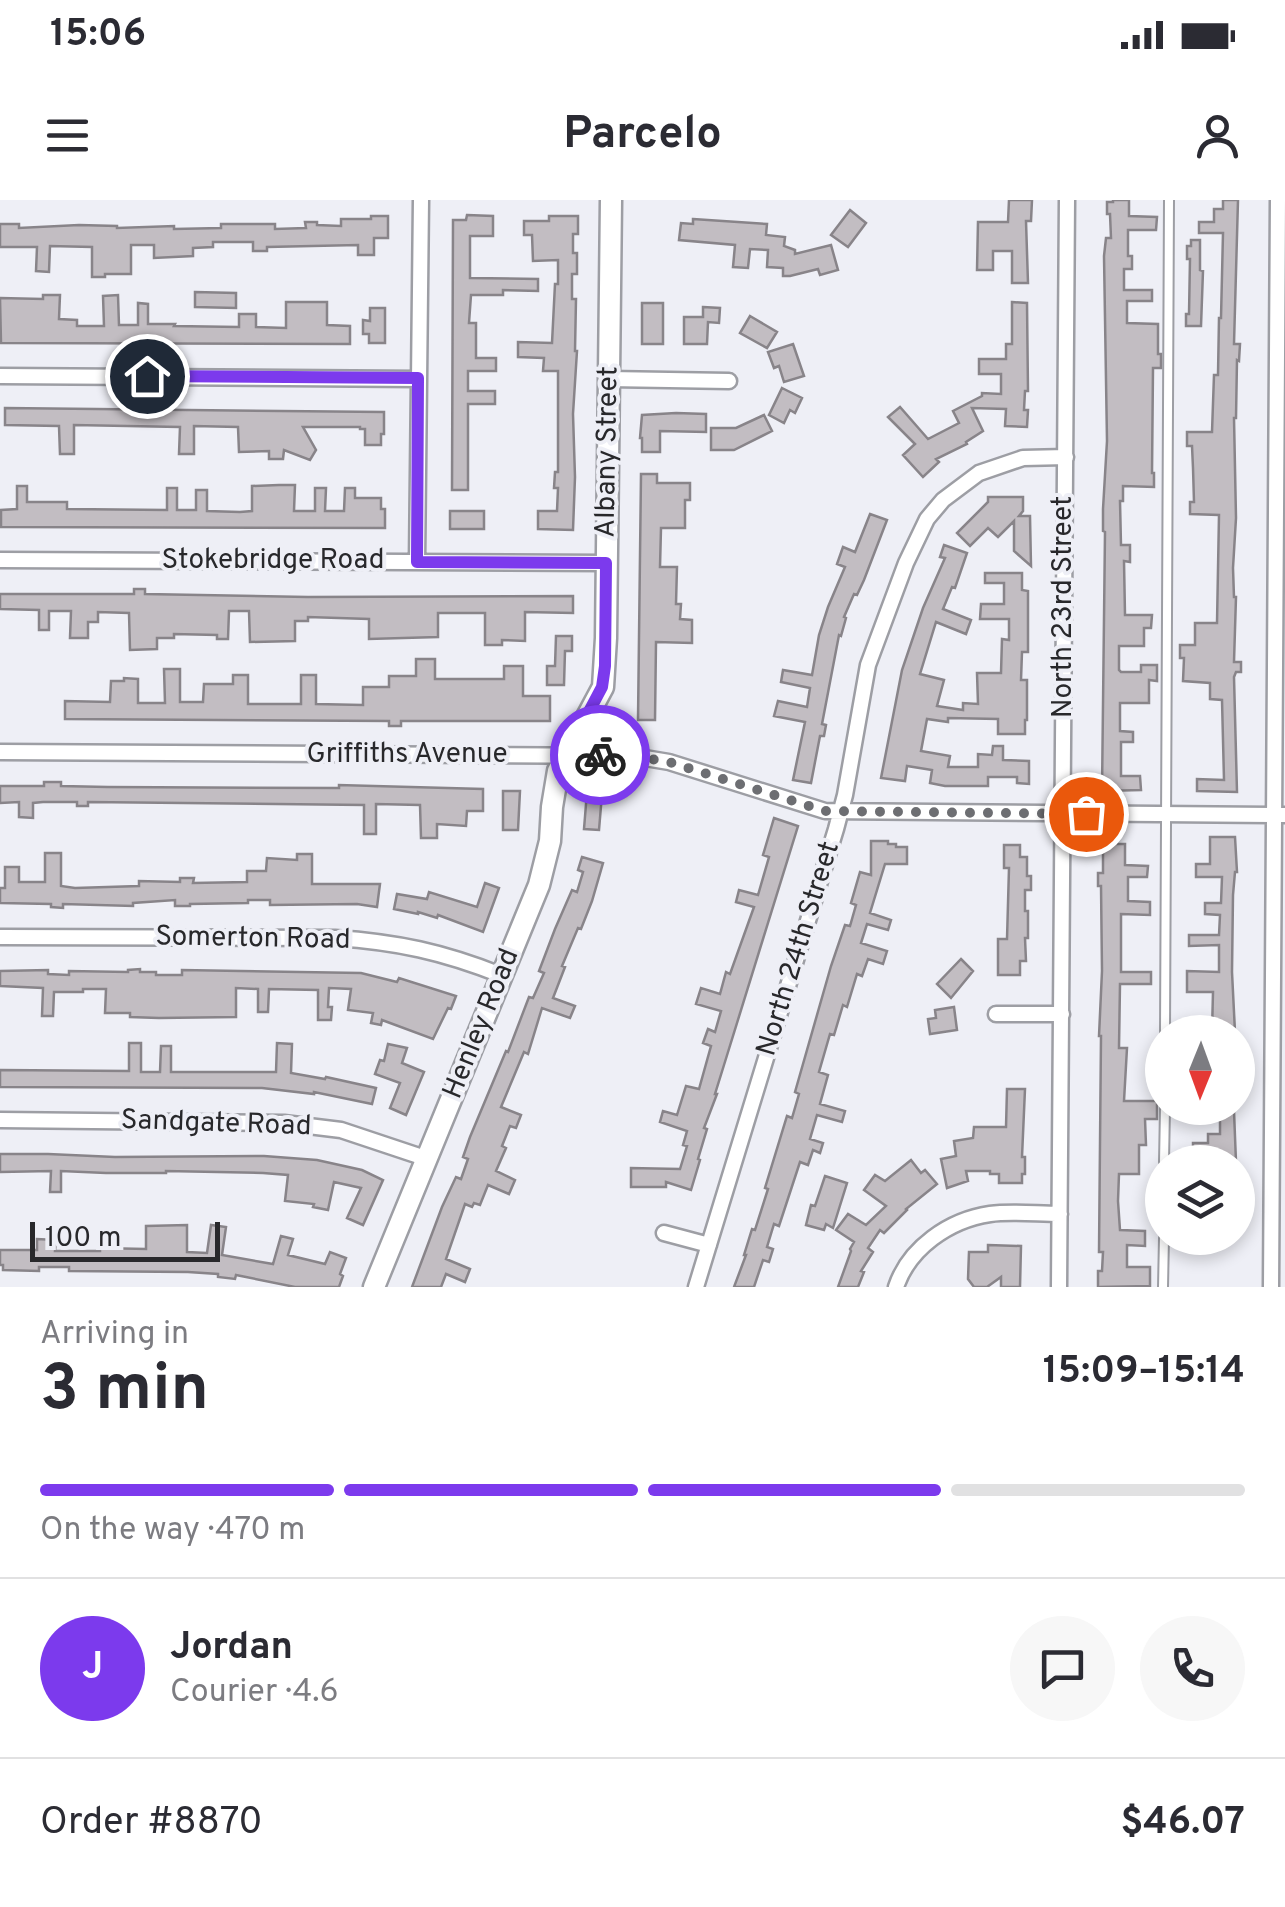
<!DOCTYPE html>
<html lang="en">
<head>
<meta charset="utf-8">
<style>
  :root { --surface:#fff; --page:#f7f7f7; --text:#2b2b33; --muted:#7c7c81; --line:#e1e1e2; --accent:#7c3aed }
  body { margin:0; font-family:Overpass,sans-serif; background:var(--page); color:var(--text); height:100vh; display:flex; flex-direction:column; font-size:38px; white-space:nowrap }
  * { box-sizing:border-box; margin:0 }
  p { font-size:32px; color:var(--muted) }
  .icon { flex:none; width:55px; height:55px; fill:none; stroke:currentColor; stroke-width:2; stroke-linecap:round; stroke-linejoin:round }
  .map { position:relative; height:1087px; overflow:hidden }
  .details { display:flex; flex-direction:column; background:var(--surface); flex:1 }
  .details>* { flex:none }
  .needle { width:65px; rotate:181deg }
  .fabs { position:absolute; left:1145px; top:815px; display:grid; gap:20px }
  .fabs a { display:grid; place-items:center; width:110px; height:110px; border-radius:50%; background:var(--surface); box-shadow:0 5px 15px #0003; font-size:50px }
  .scale { position:absolute; left:30px; bottom:25px; width:190px; box-sizing:border-box; padding-left:10px; border:5px solid #28282b; border-top:0; font-size:28px; line-height:35px; white-space:nowrap; color:#28282b; -webkit-text-stroke:8px #eeeff6; paint-order:stroke }
  .pin { position:absolute; display:grid; place-items:center; width:85px; height:85px; color:#fff; margin:-42px; border:5px solid #fff; border-radius:50%; box-shadow:0 2px 10px #0007 }
  .courier { position:absolute; display:grid; place-items:center; width:100px; height:100px; margin:-50px; border:8px solid #7c3aed; border-radius:50%; background:#fff; color:#222; box-shadow:0 2px 12px #0007 }
  .overview em { font-style:normal; font-weight:700 }
  .overview div { display:flex; flex-direction:column-reverse }
  .overview { display:flex; align-items:center; justify-content:space-between; height:170px; padding:0 40px }
  h1 { font-size:65px; font-weight:700; line-height:75px }
  .bar { display:grid; grid-template-columns:repeat(4,1fr); gap:15px 10px; align-content:center; height:120px; padding:0 40px }
  .bar i { height:12px; border-radius:8px; background:var(--line) }
  .bar .selected { background:var(--accent) }
  .bar p { grid-column:span 4 }
  .line { display:flex; align-items:center; gap:25px; padding:0 40px; border-top:2px solid var(--line) }
  .line div { flex:1 }
  .round { display:grid; place-items:center; flex:none; width:105px; height:105px; border-radius:52px; background:var(--page) }
  .status { display:flex; justify-content:space-between; align-items:center; height:70px; padding:0 50px; background:var(--surface); direction:ltr }
  .status svg { height:28px; fill:currentColor }
  header { display:flex; justify-content:space-between; align-items:center; height:130px; padding:0 40px; background:var(--surface); font-size:45px; font-weight:700 }
  .map>svg:first-child { display:block }
  .building { fill:#c2bdc2; stroke:#888489; stroke-width:2.5 }
  .lines { fill:none; stroke-linecap:round; stroke-linejoin:round }
  .lane-casing { stroke:#9d9ea4; stroke-width:12 }
  .street-casing { stroke:#9d9ea4; stroke-width:19 }
  .secondary-casing { stroke:#9d9ea4; stroke-width:25 }
  .lane { stroke:#fff; stroke-width:8 }
  .street { stroke:#fff; stroke-width:14 }
  .secondary { stroke:#fff; stroke-width:20 }
  .done { stroke:#6d6e72; stroke-width:10; stroke-dasharray:0 18 }
  .route { stroke:#7c3aed; stroke-width:12 }
  .labels { text-anchor:middle; dominant-baseline:central; stroke-width:8; stroke-linejoin:round; paint-order:stroke }
  .street-label { font-size:28px; fill:#28282b; stroke:#eeeff6 }
</style>
</head>
<body>
<div class="status"><b>15:06</b><svg viewBox="0 0 49 12"><path d="M0 12V9h3v3zM5 12V6h3v6zM10 12V3h3v9zM15 12V0h3v12zM26 1h20v11H26zM47 4h2v5h-2z"/></svg></div>
<header><svg class="icon" aria-label="menu" viewBox="0 0 24 24"><path d="M4 6h16M4 12h16M4 18h16"/></svg>Parcelo<svg class="icon" aria-label="person" viewBox="0 0 24 24"><circle cx="12" cy="8" r="4"/><path d="M4 21q1-7 8-7t8 7"/></svg></header>
<div class="map">
<svg width="1285" height="1087" viewBox="0 0 1285 1087">
  <rect width="100%" height="100%" fill="#eeeff6"/>
  <!-- building -->
  <path class="building" d="M1009 0H1032L1031 21H1026L1028 83H1012V51H993V70H977L978 22H1008Z
    M1113 0H1129V16L1157 17 1156 30H1128V56H1132V69H1124V90H1152V101H1127V123L1158 124V154H1161V168H1153L1152 273H1154V287L1123 286V301H1120L1121 345H1130V362L1124 361 1125 415H1152L1151 428H1144V446H1119V470L1121 472H1141V465H1157V481L1149 480V503H1120V531L1133 532V542H1121V576H1140L1141 590 1102 591 1105 332 1103 331V309L1107 241 1104 56 1106 38H1111L1110 14H1107V2H1113Z
    M1223 0H1238L1234 144H1240L1239 161 1237 160 1236 218H1234L1236 318 1233 368 1234 397H1236L1234 462H1241V472H1236L1234 477 1237 592 1197 591V579L1224 580 1222 500 1210 499V483L1183 481 1184 458H1180V445H1195V423H1217L1219 315 1190 314V302H1194L1193 268 1192 246H1187V232H1212L1214 175H1218L1219 118H1221L1223 33H1199V22H1214V9H1223Z
    M850 10 866 23 848 47 831 35Z
    M467 15 493 16V36H470V78L538 79V91L503 90V95H471L469 123H476V158H496V171H468V191H495V204H468V290H452L453 20H466Z
    M371 16H388V38H374V55H358V45L267 47V51H253V42H213V47L193 48V56L154 58V45H131V74H105V77H92V47L50 46 49 72 36 71 37 47H0V24H19V28L79 25 117 26V28L174 26V29L221 28V24H275V29L306 28 305 22H317V25L341 26V19H371Z
    M549 16H578V34H573V53H577V74H572V99H576L575 151H577L573 214 575 277 573 330 538 329V311H557L558 288H554L555 272H558V171H543L544 158 518 157V142L552 143 555 84H558V60L533 61 532 35H524V21H549Z
    M693 19 767 24 766 35 785 37 784 46 795 50V54L831 45 838 70 820 75 818 69 790 76H783V68L767 67 768 50 750 49 748 68 733 67 735 45 679 40 681 23 693 24Z
    M1191 40H1200V70L1203 71 1201 126H1186V114H1189L1190 59H1187V46H1191Z
    M195 92 236 93V108L195 107Z
    M43 95H60L59 119 77 120V126H104L103 96 118 95 119 125H138V103L148 104V124H175L174 126 239 127V114H256V127L286 128V102H327V125L350 126V144L1 143 0 98 43 99Z
    M1012 102 1027 103 1028 191H1025L1024 210H1028L1027 227 1005 226 1006 209 972 208 983 231 966 242 967 244 936 259 939 262 923 277 903 255 915 244 888 217 900 207 928 239 959 223 953 211 982 196V193L1001 194V174H979V159H1006V144H1012Z
    M642 103H663V144H642Z
    M703 107 720 108 719 123 708 122 707 144H684V117H703Z
    M370 108H385V143H369V134H363V120L370 121Z
    M750 116 777 132 767 148 740 133Z
    M793 144 804 176 784 182 779 166 774 168 768 152Z
    M782 188 802 198 795 213 790 210 784 223 769 215Z
    M5 208 384 212V234H381V245H365V229H360V227H303L316 250 310 260 284 250 283 259H269V251L239 252 238 227 194 226V254H179L180 227 74 225V254H60L59 226 5 225Z
    M676 213 706 214V232L660 231V252H642V238H640L642 215Z
    M764 215 772 231 734 250H711V228H736Z
    M641 274H657V283H690V300H685V328H661L660 367H677L676 404H681L680 419 692 420V443L656 442 655 520H638Z
    M279 285H295L294 311H315V288H326L325 311H344L345 288H355V298H381V309H385V328L1 327V310L17 309V286H27V302H67V309L167 310V288H177V310H196V290H207V311L240 312 252 311V286Z
    M988 297H1023V311L1019 316H1030L1031 366 1014 351V321L998 337 988 328 970 346 957 333 988 302Z
    M450 311H484V329H450Z
    M870 314 887 320 864 380 857 395 854 394 844 417 846 418 841 436 839 435 822 524 826 525 824 536H820L811 583 793 580 805 522 774 516 778 501 807 507 810 488 781 482 783 470 812 475 819 435 828 407 845 367 837 364 843 347 855 352Z
    M944 345 967 353 955 388 952 387 943 409 971 420 966 434 936 422 920 474 944 480 937 506 963 510V503L978 504 977 473H1001L1002 439 1009 440V419H980L981 404H1004V383H985V373H1022V390L1028 391V452H1022L1021 480H1027V520H1025V534H998V519L948 518V522L927 519 921 551 950 556 948 567H978V554L992 555 993 546H1003V560L1029 561V584L1017 583V577H988V586H945L930 583 932 570 907 566 905 581 881 578 902 470 923 408 945 358 940 357Z
    M134 389H145V394L308 397 573 396V413L525 412V441L502 440V445H485V413H438V437L369 439V419L308 417V421H295V441L250 442 249 411H229L228 439H217V435L174 434V438H157V449L130 450 129 413 98 412V422H88V438H70L71 411H49V430H39V410L0 409V394H134Z
    M556 436H572V451H565L564 485H547V466H555Z
    M416 459H435V479H504V466H523V496H550V521H401V526H389V521L65 519V501L110 502 111 481H124V478L138 479V503H165L164 469H180V502H203L204 484H233V475H248V504H301V475H316V504L363 505V487H389V476H416Z
    M44 582H61V586L108 587 339 588V585L483 589V611H467L466 626 437 624V638H421L420 605 376 604V634H364V605L88 602V606H77V602H43L33 603V618L19 617V602L0 603V586H44Z
    M503 591H520L518 630H503Z
    M587 592 602 594 599 630 584 629Z
    M774 618 798 626 724 865 715 894H717L704 928 707 929 698 959 700 960 691 990 666 982V987H631V968L680 969 687 946 683 945 687 931 660 922 663 911 677 915 686 886 699 889 711 846 703 843 708 829 715 832 721 811 696 804 701 788 720 794 726 772 730 774 754 707 736 702 739 690 758 695 769 657 763 655Z
    M1210 637H1235L1237 672H1235L1233 695 1232 772 1235 832H1212L1213 792H1187V771L1219 772V745L1189 746V735H1219L1220 715 1205 714V703H1221L1222 677H1196V664H1210Z
    M871 641H888V644H896V647H907V664H885L870 713 891 720 888 730 867 724 861 743 887 751 883 764 868 759 862 776 857 774 847 807 843 805 834 835 830 834 819 872 828 875 820 904 845 911 842 922 817 915 810 939 823 943 820 953 813 950 808 965 800 962 779 1026 774 1024 767 1047 773 1049 769 1062 763 1060 754 1087H734L746 1055H744L752 1029 755 1030 768 989 765 988 787 916 792 918 799 894 795 892 831 766 845 725 850 726 856 705 851 703 860 672 871 675Z
    M1103 644H1125V665L1148 666 1147 677H1128V701L1150 702V715L1121 714V772H1151V784H1120L1119 848H1127L1124 901H1157V919H1145L1146 945H1139V974H1119L1118 1001 1120 1030 1145 1031V1046L1127 1045V1067H1150V1086L1098 1087V1071H1102L1103 1052H1099L1101 836H1099L1102 771 1101 686H1098V673H1103Z
    M1004 645H1020V657H1027V676H1031V690H1025V711H1028V738H1025L1026 761H1020V775H998V739H1007L1009 668H1004Z
    M45 653H61V686L75 688 139 686V681L180 682V678H194L193 683 247 682V671H266L267 658 297 660V654H312V684H380L377 707 357 704 270 705V700H248V703L190 704V706H175V700L133 703V706L63 704V708L51 707V704L0 703V688H5V667H19V682H45Z
    M582 657 603 663 592 701 581 729 578 728 562 766 565 767 553 798 575 806 570 818 542 808 528 854 524 852 501 907 521 915 516 928 510 926 502 946 506 948 496 971 515 980 509 994 488 985 480 1005 474 1003 472 1007 465 1004 446 1059 470 1069 465 1082 446 1074 441 1087H412L442 1007 456 977 461 979 468 959 463 957 470 937 506 851 508 852 529 797 533 798 544 773 539 771 555 729 572 690 577 692 583 672 578 670Z
    M485 683 499 688 483 732 438 715 437 718 418 712V714L394 709 397 694 427 699 429 692 477 707Z
    M961 759 973 771 951 798 937 784Z
    M140 769V772H156V775H182V770L361 773 397 782 399 778 456 796 451 809 448 808 433 839 382 820 381 825 371 823 373 813 348 810 351 789 329 788 328 807H332L331 820H318V790L269 789 268 812H258V789L236 788V817L159 818 130 817V813H105L106 789H83V792H54L53 816H42L43 788 0 786V771L48 770V774L69 775V771L128 772V770Z
    M954 807 957 830 930 834 928 819 936 818 935 810Z
    M129 843H141V872H160L161 846H171V872H276L277 843 292 844 291 873 325 879 326 877 376 888 372 904 314 892V894L262 888 0 887V870L129 871Z
    M388 844 407 848 402 863 424 872 406 915 390 908 400 883 375 874 380 860 384 861Z
    M1007 889H1025L1022 957H1025V974H1022V983H999V974H990V971H966L968 981 947 988 941 959 956 956 954 941 973 938 974 927H1006Z
    M1220 911H1234L1236 962H1193V943H1208V934H1220Z
    M0 954H48L115 957 264 956 317 960 362 970 383 980 363 1025 347 1018 361 988 334 982 328 1010 313 1007 314 1004 285 1001 288 975 263 973 166 971V973H106L61 971V992H50L51 971 0 972Z
    M911 960 921 973 925 970 937 984 906 1009 907 1010 884 1033 880 1030 868 1048 873 1052 861 1071 864 1072 858 1087H838L851 1051 850 1049 854 1042 836 1030 848 1014 866 1025 886 1006 864 990 875 975 885 981Z
    M825 976 847 983 833 1028 826 1024 824 1030 806 1025 811 1005 815 1006Z
    M187 1025V1052L207 1053 211 1025 226 1027 222 1055 273 1064 281 1036 293 1039 288 1055 325 1064 330 1052 346 1058 340 1074 343 1076 339 1087H295L236 1075 235 1079 218 1077V1074L188 1072 69 1071V1067H39V1071L3 1070V1065H0V1050H37V1039L56 1040 55 1051H100V1048L146 1049V1026Z
    M988 1045 1021 1046 1020 1087H1001V1077L987 1087H974L968 1079 969 1052H988Z"/>
  <g class="lines">
    <!-- lane casing -->
    <g class="lane-casing">
      <path id="lane" d="M1165 832 1169 0
        M1164 962 1165 908
        M1163 1087 1164 1038"/>
    </g>
    <!-- street casing -->
    <g class="street-casing">
      <path id="street" d="M0 176 419 179
        M609 179 729 181
        M0 360 607 363
        M417 362 421 0
        M0 552 633 556 669 562 825 611 1285 615
        M0 737 335 738C397 742 443 752 501 775
        M996 814H1062
        M0 920 284 923 341 930 428 959
        M664 1033 709 1045
        M696 1087 836 629 845 595 868 465 906 363 927 319 943 300 979 273 1023 258 1066 257
        M896 1087C909 1048 949 1020 990 1014 1012 1011 1037 1014 1060 1014
        M1059 1087 1067 0
        M1271 1087 1278 0"/>
    </g>
    <!-- secondary casing -->
    <g class="secondary-casing">
      <path id="secondary" d="M374 1087 539 685 550 641 552 607 558 571 603 487 606 438 611 0"/>
    </g>
    <!-- lane -->
    <use href="#lane" class="lane"/>
    <!-- street -->
    <use href="#street" class="street"/>
    <!-- secondary -->
    <use href="#secondary" class="secondary"/>
  </g>
  <g class="lines">
    <!-- done -->
    <path class="done" d="M600 555 633 556 669 562 825 611 1086 614"/>
    <!-- route -->
    <path class="route" d="M147 176 418 178 417 362 606 363 605 466 602 487 566 555H600"/>
  </g>
  <g class="labels">
    <!-- street labels -->
    <g class="street-label">
      <text transform="translate(608 252) rotate(-89)">Albany Street</text>
      <text x="273" y="361">Stokebridge Road</text>
      <text transform="translate(1064 407) rotate(-90)">North 23rd Street</text>
      <text x="407" y="555">Griffiths Avenue</text>
      <text transform="translate(253 739) rotate(1)">Somerton Road</text>
      <text transform="translate(799 749) rotate(-73)">North 24th Street</text>
      <text transform="translate(482 824) rotate(-68)">Henley Road</text>
      <text transform="translate(216 924) rotate(2)">Sandgate Road</text>
    </g>
  </g>
</svg>
<div class="fabs">
<a><svg class="needle" viewBox="-14 -14 28 28"><path d="M0-13l5 13h-10z" fill="#e53935"/><path d="M0 13l5-13h-10z" fill="#7c7c81"/></svg></a>
<a><svg class="icon" aria-label="layers" viewBox="0 0 24 24"><path d="M12 4l9 5-9 5-9-5zM3 14l9 5 9-5"/></svg></a>
</div>
<div class="scale">100 m</div>
<div class="pin" style="left:1086px;top:614px;background:#ea580c"><svg class="icon" aria-label="bag" viewBox="0 0 24 24"><path d="M5 8h14l-1 12H6zM9 8a3 3 0 0 1 6 0"/></svg></div>
<div class="pin" style="left:147px;top:176px;background:#1f2937"><svg class="icon" aria-label="home" viewBox="0 0 24 24"><path d="M3 11l9-7 9 7M6 9v11h12V9"/></svg></div>
<div class="courier" style="left:600px;top:555px"><svg class="icon" aria-label="bike" viewBox="0 0 24 24"><circle cx="6" cy="16" r="4"/><circle cx="18" cy="16" r="4"/><path d="M6 16l4-8h5l3 8M10 8l3 8H6M13 5h3"/></svg></div>
</div>
<section class="details">
<div class="overview"><div><h1>3 min</h1><p>Arriving in</p></div><em>15:09–15:14</em></div>
<div class="bar"><i class="selected"></i><i class="selected"></i><i class="selected"></i><i></i><p>On the way · 470 m</p></div>
<div class="line" style="height:180px"><b class="round" style="background:var(--accent);color:#fff">J</b><div><b>Jordan</b><p>Courier · 4.6</p></div><a class="round"><svg class="icon" aria-label="chat" viewBox="0 0 24 24"><path d="M4 5h16v11H9l-5 4z"/></svg></a><a class="round"><svg class="icon" aria-label="phone" viewBox="0 0 24 24"><path d="M5 4h4l2 5-3 2q2 4 5 5l2-3 5 2v4C11 20 4 13 5 4z"/></svg></a></div>
<div class="line" style="height:130px"><div>Order #8870</div><b>$46.07</b></div>
</section>
</body>
</html>
